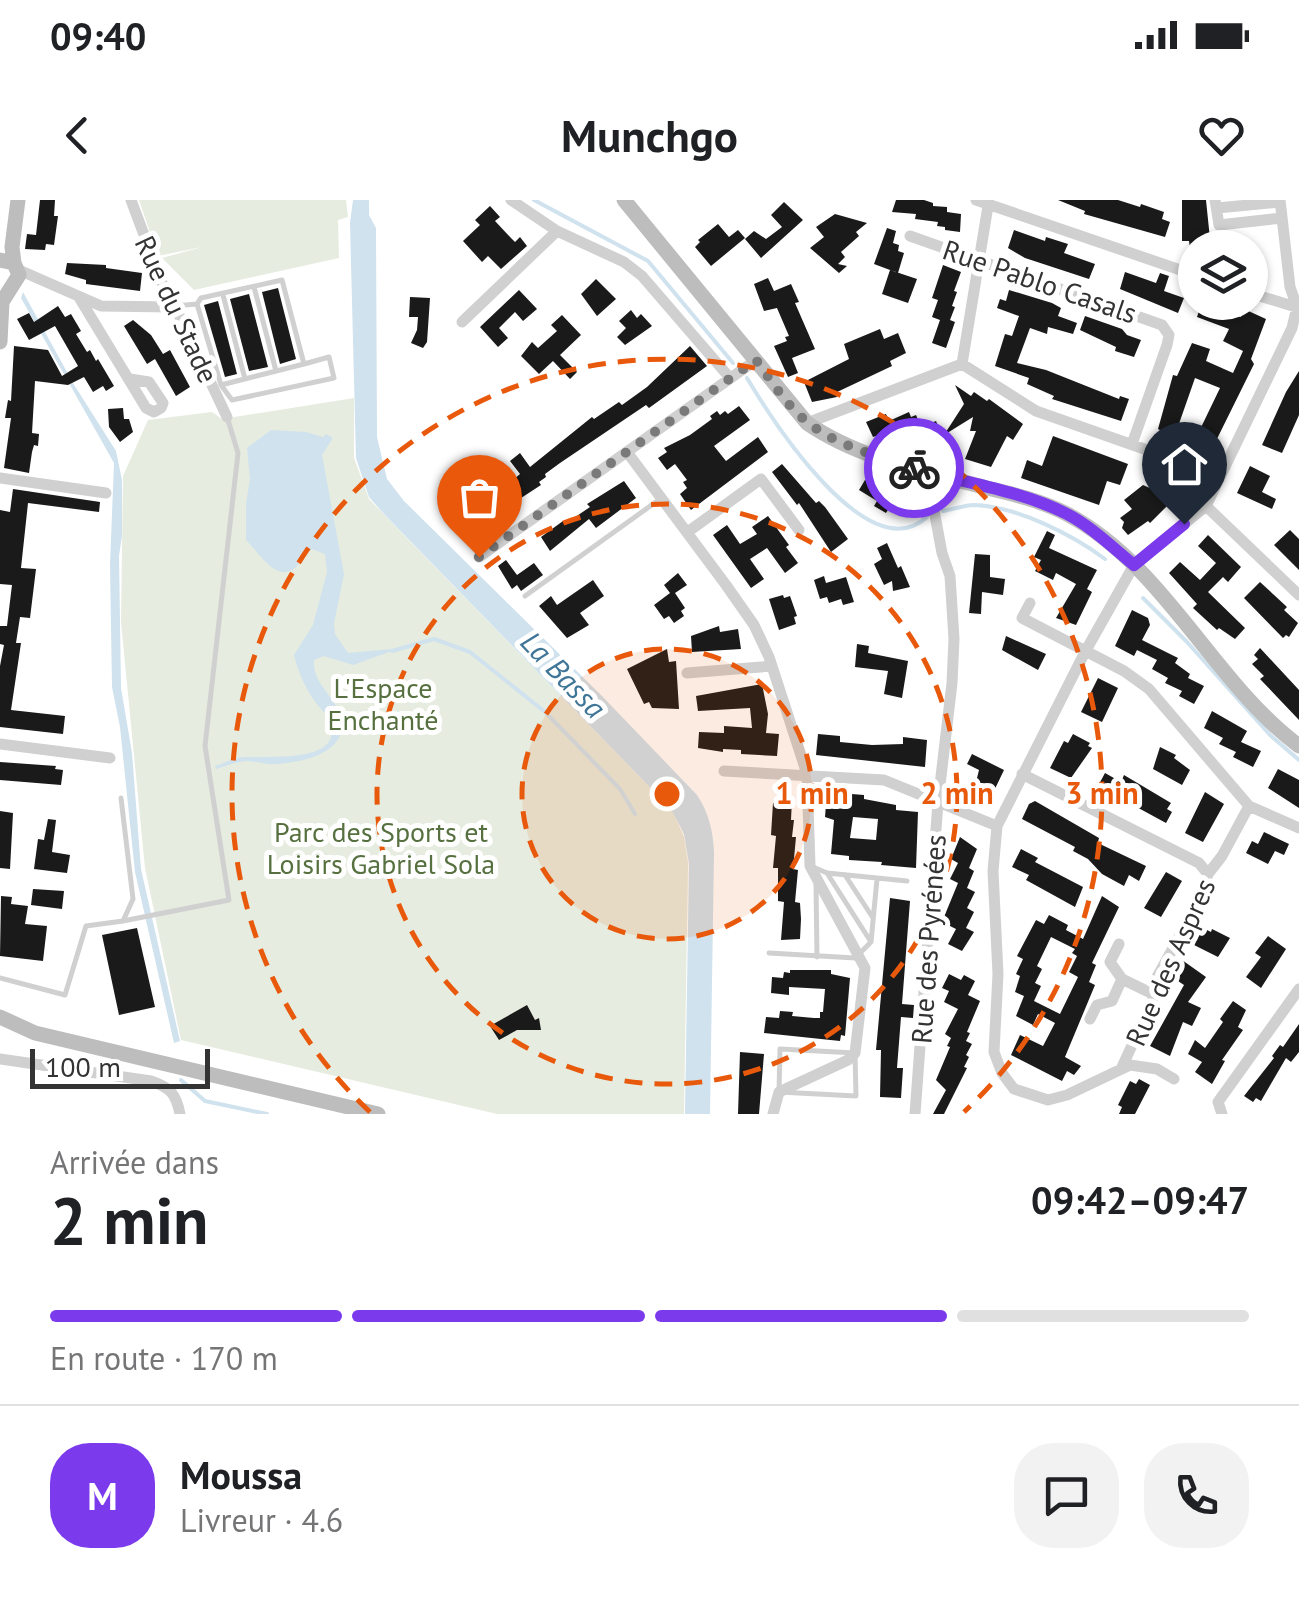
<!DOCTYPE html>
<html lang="fr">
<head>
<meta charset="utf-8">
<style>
  :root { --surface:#fff; --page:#f2f2f2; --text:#202124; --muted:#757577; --line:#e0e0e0; --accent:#7c3aed }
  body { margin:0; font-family:"PT Sans",sans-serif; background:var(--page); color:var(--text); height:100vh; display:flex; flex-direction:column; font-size:38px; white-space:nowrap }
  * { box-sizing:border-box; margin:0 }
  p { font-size:32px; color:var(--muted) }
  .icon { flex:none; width:55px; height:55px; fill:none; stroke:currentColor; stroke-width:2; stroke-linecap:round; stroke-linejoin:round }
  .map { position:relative; height:914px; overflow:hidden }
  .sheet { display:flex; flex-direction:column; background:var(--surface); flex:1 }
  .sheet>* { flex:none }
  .tools { position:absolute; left:1178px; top:30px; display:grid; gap:20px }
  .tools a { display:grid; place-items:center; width:90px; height:90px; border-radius:50%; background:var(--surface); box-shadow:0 2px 8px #0004; font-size:50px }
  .scale { position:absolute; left:30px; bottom:25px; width:180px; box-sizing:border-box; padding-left:10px; border:5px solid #333; border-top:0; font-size:28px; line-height:35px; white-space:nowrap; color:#333; -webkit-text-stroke:8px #fff; paint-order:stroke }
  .pin { position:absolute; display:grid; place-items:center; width:85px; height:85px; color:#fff; margin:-102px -42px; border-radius:50% 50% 50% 0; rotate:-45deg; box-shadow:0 0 10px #0007 }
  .pin .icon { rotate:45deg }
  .courier { position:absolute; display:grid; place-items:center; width:100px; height:100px; margin:-50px; border:8px solid #7c3aed; border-radius:50%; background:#fff; color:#222; box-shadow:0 2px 12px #0007 }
  .headline em { font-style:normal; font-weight:600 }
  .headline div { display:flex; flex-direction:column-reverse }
  .headline { display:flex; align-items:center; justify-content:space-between; height:170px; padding:0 50px }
  h1 { font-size:65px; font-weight:600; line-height:75px }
  .bar { display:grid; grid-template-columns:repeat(4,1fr); gap:15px 10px; align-content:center; height:120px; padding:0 50px }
  .bar i { height:12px; border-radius:8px; background:var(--line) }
  .bar .on { background:var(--accent) }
  .bar p { grid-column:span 4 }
  .line { display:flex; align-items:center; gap:25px; padding:0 50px; border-top:2px solid var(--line) }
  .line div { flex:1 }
  .round { display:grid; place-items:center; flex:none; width:105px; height:105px; border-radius:40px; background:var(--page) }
  .status { display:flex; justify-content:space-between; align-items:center; height:70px; padding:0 50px; background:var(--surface); direction:ltr }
  .status svg { height:28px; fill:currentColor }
  header { display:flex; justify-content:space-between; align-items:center; height:130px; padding:0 50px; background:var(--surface); font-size:45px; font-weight:600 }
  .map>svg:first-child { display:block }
  .green { fill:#e6ecdf }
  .water { fill:#cfe2ee }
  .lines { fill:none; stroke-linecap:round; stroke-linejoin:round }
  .stream { stroke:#cfe2ee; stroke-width:4 }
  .building { fill:#1a1a1a; fill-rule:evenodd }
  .lane { stroke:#d0d0d0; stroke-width:5 }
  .street { stroke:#d0d0d0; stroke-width:11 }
  .secondary { stroke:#bdbdbd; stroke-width:15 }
  .done { stroke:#7a7a7a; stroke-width:10; stroke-dasharray:0 18 }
  .route { stroke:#7c3aed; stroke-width:12 }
  .ring { fill:none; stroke:#e8590c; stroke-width:5; stroke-dasharray:18 12 }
  .labels { text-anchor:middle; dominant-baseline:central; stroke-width:10; stroke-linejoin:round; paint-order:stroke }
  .street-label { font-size:28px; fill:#333; stroke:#fff }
  .park-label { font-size:28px; fill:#56703f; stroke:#fff }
  .water-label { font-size:30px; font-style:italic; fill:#3f7597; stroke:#fff }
  .centre { fill:#e8590c; stroke:#fff; stroke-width:5 }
  .ring-label { font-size:30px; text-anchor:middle; font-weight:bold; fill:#e8590c; stroke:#fff; stroke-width:10; stroke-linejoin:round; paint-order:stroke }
</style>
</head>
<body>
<div class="status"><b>09:40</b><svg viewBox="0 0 49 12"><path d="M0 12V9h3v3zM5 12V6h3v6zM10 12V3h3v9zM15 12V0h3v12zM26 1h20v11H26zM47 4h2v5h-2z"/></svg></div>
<header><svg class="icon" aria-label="back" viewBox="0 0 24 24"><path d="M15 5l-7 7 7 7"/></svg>Munchgo<svg class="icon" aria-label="heart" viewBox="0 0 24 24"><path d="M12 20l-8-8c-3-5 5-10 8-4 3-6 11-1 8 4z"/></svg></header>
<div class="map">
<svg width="1299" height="914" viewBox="0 0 1299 914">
  <rect width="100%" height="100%" fill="#fff"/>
  <!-- green -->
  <path class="green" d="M139 0H346L348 17 338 20 339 58 194 90 162 58 202 47 158 56Z
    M354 198V258L369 299 672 610 684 637 688 663 684 914H497L181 840 145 668 121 422 123 276 148 220 212 212 222 219Z"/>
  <!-- water -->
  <path class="water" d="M353 0H369V15L376 28 377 237 387 279 404 301 601 495 697 595C709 613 713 631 714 652L710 914H685L689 664 684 634 671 609 383 313 369 297 356 258 350 23Z
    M23 92 73 183 116 251 122 280V336L119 356 121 488 132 553 141 669 180 841 174 843 135 672 120 527 112 487 110 365 114 263 21 98Z
    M271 230 306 232 323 237 326 234 333 238 322 255 344 374 334 423 335 434 348 453 392 449V451L353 465 324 456 314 460C312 483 334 495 340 515 352 552 303 562 277 564 267 565 256 561 246 561 235 562 225 566 216 569L215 566C225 563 235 557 246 557 269 556 350 564 328 518 324 511 317 505 313 499 304 485 298 471 294 455L313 425 327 372 325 354 312 349C305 354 302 361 296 367 277 385 258 351 246 340V304L250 279 247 248Z"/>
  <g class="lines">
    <!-- stream -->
    <path class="stream" d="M534 0 648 61 733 163
      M747 178C772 220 868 371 927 317
      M943 311C952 310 964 305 974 305 1016 306 1073 335 1105 359
      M1143 398 1187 442 1270 535 1299 560
      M392 451 434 439 470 452 545 512 620 589 635 614
      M181 880 205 901 267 914"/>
  </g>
  <!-- building -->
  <path class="building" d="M40 0H55L54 16H58L54 45 46 44 45 50 25 49 27 34 36 35Z
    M896 0H924L933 3V6L947 7V12L961 14 960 32 945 30V27L937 26 938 22 915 19 916 14 892 12Z
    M1058 0H1118L1140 7 1141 4 1164 12 1162 19 1170 22 1165 37 1084 14 1085 11Z
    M1182 0H1206L1210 39H1205L1206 48H1190L1189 41H1182Z
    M784 2 803 20 761 58 745 39 754 31 766 39 782 27 771 15Z
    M490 6 500 17 495 21 511 38 515 42 520 37 527 46 501 69 488 56 482 62 463 41 480 25 475 20Z
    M835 14 867 23 856 32 859 36 841 52 845 57 838 64 847 66 839 73 810 48 824 37 816 27Z
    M718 24 729 37 738 30 745 38 711 66 695 47 700 42 698 40Z
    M887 28 896 31 893 43 899 45 898 51 904 53 898 73 874 64Z
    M1014 30 1045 41 1046 37 1068 44 1064 53 1095 64 1089 79 1025 58 1008 48Z
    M67 63 106 65V68L142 73 140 91 86 84V80L65 74Z
    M943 65 961 72 954 91 957 92 952 106 955 107 950 120 955 122 946 148 932 143 940 120 932 117 938 100 932 98Z
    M890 70 917 79 908 103 882 94Z
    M1125 72 1156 83 1160 73 1169 76 1164 91 1184 98 1178 113 1120 89Z
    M768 78 774 91 791 84 799 102 795 103 815 149 792 158 798 173 788 177 774 146 787 141 785 137 789 136 777 108 764 111 754 84Z
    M596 79 616 99 597 116 581 94Z
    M278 88 296 159 280 164 262 92Z
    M519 90 537 109 523 121 515 112 499 128 508 138 498 147 480 127Z
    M1009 90 1052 103 1061 108 1058 116 1077 123 1073 134 1048 127 1047 134 1030 128 1017 163 1046 170 1119 199 1120 196 1129 199 1121 221 1052 199 1054 196 1027 184 1029 178 995 166 1005 134 1012 136 1019 116 997 108 1000 99 1006 101Z
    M249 94 268 167 249 171 230 99Z
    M410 97 430 98 427 142 423 148 411 143 417 130 418 117H409Z
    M218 101 237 174 225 177 204 105Z
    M1202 102H1215L1213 106 1241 117 1244 109 1266 119 1251 159 1254 164 1209 255 1193 244 1220 188 1195 178 1174 238 1158 229 1173 175 1177 176 1192 143 1210 149 1206 161 1233 173 1243 151 1223 141 1229 129 1197 117Z
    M58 106 65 117 71 114 81 131 76 134 87 152 90 150 96 161 98 159 114 186 106 191 103 186 93 192 84 177 68 185 35 181 32 233 39 234 38 246 34 245 32 252 29 273 4 268 11 218H5L8 200 11 201 14 146 48 150 62 176 78 166 55 126 29 140 17 119 29 113 34 122Z
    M631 110 637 118 641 114 652 126 625 145 617 137 626 128 619 121Z
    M562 115 581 135 560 155 577 172 570 179 553 161 539 174 521 156 532 142 538 148 557 131 551 125Z
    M1085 116 1122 129 1127 135 1141 140 1134 157 1115 151 1116 147 1080 130Z
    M133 120 151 135 163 154 170 150 190 187 176 196 155 159 147 164 124 126Z
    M880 129 884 139 898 133 906 153 890 161 892 166 835 193 837 197 812 202 804 182 849 159 844 144Z
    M690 146 707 166 649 208 646 205 560 263 545 274 546 277 539 282 541 285 487 320 489 322 476 332 471 324 465 328 452 308 464 299 473 311 495 296 520 274 510 261 520 253 530 267 592 217 594 219 619 202 622 205 647 187Z
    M1299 171V215L1282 253 1262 245 1286 192Z
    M955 185 971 196 974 192 987 201 989 199 1023 224 1013 240 1007 236 991 267 965 259 976 231H970L973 217 944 235 964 204Z
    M739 206 750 220 714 246 726 261 758 237 768 252 691 310 680 294 687 288 683 282 687 280 675 264 667 270 658 258 667 252 664 248 690 235 712 219 710 216 717 211 720 215 725 211 728 214Z
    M123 208 124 219H129L133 232 120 242 109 227 108 209Z
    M909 212 911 217 916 215 921 227 936 221 947 248 932 254 926 239 915 243 912 235 897 241 895 234 878 241 876 236 873 237 866 222 886 214 889 221Z
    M1053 236 1128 264 1120 285 1107 281 1099 305 1021 278 1027 260 1042 266Z
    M782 264 816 303 819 301 825 307 848 339 831 352 799 303 797 305 772 272Z
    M1250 266 1270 276 1262 292 1276 299 1272 309 1237 293Z
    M865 280 877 287 879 283 894 292 889 300 893 302 886 313 874 306 877 301 859 290Z
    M624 281 636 298 596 328 589 319 550 351 541 337 563 321 565 324 590 307 587 304Z
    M1161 281 1175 298 1150 323 1148 321 1128 335 1122 328 1124 322 1120 318 1132 309 1124 300 1143 285 1152 289Z
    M13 289 100 302 99 312 28 303 21 368 36 369 30 418 20 417 16 443H21L11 510 65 516 63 534 0 527V466L4 445 0 444V426H7L12 385 0 384V310L10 312Z
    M768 316 789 345 786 347 798 363 785 373 767 348 750 359 764 379 751 388 713 335 727 325 740 344 757 334 752 327Z
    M1290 330 1299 339V370L1274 345Z
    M1047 331 1055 335 1049 348 1097 370 1087 389 1092 392 1076 425 1056 418 1076 384 1056 373 1053 380 1035 371 1041 360 1034 357Z
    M1208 335 1241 367 1228 382 1223 377 1208 392 1245 428 1235 439 1219 428 1217 430 1193 408 1197 404 1169 373 1180 362 1200 380 1216 363 1198 346Z
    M887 343 898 368 901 366 910 387 893 391 892 381 884 385 874 364 882 359 877 348Z
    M975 354 990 355V377L1005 379 1003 395 982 392 981 414 969 413Z
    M506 360 517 375 534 363 543 375 521 391 517 385 512 389 498 366Z
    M678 373 687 385 675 393 685 408 681 411 684 416 674 423 669 416 664 419 654 405 670 393 664 385Z
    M824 376 826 383 846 377 854 402 843 405 841 399 829 403 827 397 820 399 814 380Z
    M593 380 604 396 580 413 589 425 567 438 539 406 551 396 557 405Z
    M1260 382 1287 407 1284 410 1298 423 1289 437 1286 435 1283 438 1244 398Z
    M783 395 784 398 790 396 797 416 794 417 796 424 779 430 769 399Z
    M1132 410 1148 418 1150 425 1142 440 1178 458 1175 463 1190 474 1188 478 1204 486 1194 504 1179 496 1182 491 1165 483 1168 478 1152 469 1157 460 1137 450 1134 456 1115 446Z
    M719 426 720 432 738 429 741 449 692 452 691 436Z
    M1006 436 1046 454 1038 470 1002 450Z
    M857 444 869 446 868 453 908 461 902 498 884 494 888 471 855 467Z
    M1260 448 1299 490V520L1260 479 1264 476 1252 464 1258 459 1254 455Z
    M667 449 669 462 676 461 679 509 652 508 649 502 644 504 627 469Z
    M1098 478 1118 488 1102 522 1081 512Z
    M762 484 768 514 766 533 779 534 777 556 741 554V550L723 549V552L698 548 699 532 724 533V526L752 528 750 508 698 511 696 496Z
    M1212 511 1247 531 1241 542 1261 551 1253 567 1233 557 1236 552 1219 544 1223 538 1204 528Z
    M818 534 840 536V542L872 545 903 544V537L927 540 925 567 816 555Z
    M1073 534 1090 543 1088 546 1092 548 1071 578 1050 568 1064 541 1068 543Z
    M1160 547 1176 555 1174 558 1190 570 1182 585 1153 569Z
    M972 554 1004 570 993 593 976 582 979 570 967 564Z
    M0 562 56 566 55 569 63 570 61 585 0 580Z
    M1278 569 1299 580V608L1268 588Z
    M1105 573 1121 582 1124 575 1171 603 1167 609 1172 612 1166 623 1098 586Z
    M827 592 864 595V599L896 605V610L918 612 916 668 881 665 882 662 849 660V656L831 654 834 620 825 617ZM853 617 878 619 876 640 850 638Z
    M1205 592 1224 604 1203 642 1185 633Z
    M778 598 792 599 791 620H794L792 637H796L793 669 798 670 795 702 800 703 801 719 800 739 781 740 784 702 778 701V668H773L776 636 771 635 773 603H777Z
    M1035 601 1099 638 1098 642 1102 645 1146 666 1139 681 1129 675 1124 686 1102 674 1088 659 1073 651 1075 647 1022 619 1029 604Z
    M0 611 13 613 10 669 0 668Z
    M48 619 56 620 52 652 70 655 67 673 34 669 38 639 44 640Z
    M1264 632 1289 644 1284 655 1275 651 1268 664 1246 653 1252 641 1258 644Z
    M960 637 977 649 969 668 974 671 967 688 975 692 967 708 974 712 966 728 974 732 962 751 948 744 956 729 946 724 948 719 944 717 958 683 950 679 958 663 951 659Z
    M1021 649 1038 658 1035 662 1083 687 1075 707 1026 680 1029 675 1012 667Z
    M1166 672 1182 681 1161 717 1144 708Z
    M33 689 64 691 62 709 31 705Z
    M1 696 12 697 11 704 28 706 25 724 47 726 43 761 0 756Z
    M1102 696 1119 707 1092 763 1096 765 1089 782 1095 785 1065 857 1081 866 1074 875 1067 871 1062 881 1011 855 1020 835 1043 846 1055 823 1038 814 1033 825 1016 816 1024 796 1015 792 1020 776 1016 774 1023 759 1017 756 1036 720 1044 724 1049 715 1068 725 1066 730 1083 739ZM1051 737 1075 749 1072 753 1077 756 1069 772 1078 777 1060 814 1034 801 1041 786 1035 783 1042 769 1037 766Z
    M890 698 910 701 902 804 914 805 913 818 901 817 897 868H903L901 898 880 897 881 850H876Z
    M137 728 155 807 119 815 102 735Z
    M1203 728 1211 732 1212 729 1230 738 1218 757 1194 745Z
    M1268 736 1286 749 1261 788 1246 777 1261 757 1255 753Z
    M1182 760 1206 777 1188 802 1201 808 1192 826 1183 822 1170 856 1150 846 1184 785 1172 777Z
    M790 770H831V774L850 778 845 836 841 835 840 841 764 833 766 817 779 818 780 811 793 812 792 816 814 818H820V812H823L825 789 789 787V795L771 793 772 777 783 778 784 772 790 773Z
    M949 774 961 780 964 775 975 781 968 795 980 801 967 832 970 833 966 841 972 844 966 855 969 857 964 867 967 868 944 914H933L946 890 936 880 950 847 947 846 951 838 945 834 958 809 944 802 949 791 942 788Z
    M1233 801 1246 810 1238 827 1243 830 1222 860 1225 861 1212 884 1195 872 1202 862 1188 854 1195 840 1205 848 1223 822 1220 819Z
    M527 805 535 820 539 818 541 830H517L499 840 490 826Z
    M1299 824V852L1291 862 1286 858 1261 901 1256 898 1253 902 1244 896 1274 858 1272 856 1280 845 1283 847Z
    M740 852 764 854 759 914H738Z
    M1139 879 1150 885 1135 914H1119L1122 907 1118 905 1130 881 1136 884Z"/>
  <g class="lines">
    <!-- lane -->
    <path class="lane" d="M254 87 276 171
      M223 95 245 179
      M174 106 197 104 201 98 282 80 304 164 329 157 334 178 232 200 221 185 197 104
      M221 185 304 164
      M525 396 660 299
      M813 667 827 673 907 681
      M827 673 871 742
      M845 675 873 718
      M816 684 817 757
      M123 721 229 700 205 546 238 253 228 220
      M769 753 855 758 871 742 877 679
      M0 778 65 795 86 726 123 721 133 699 121 598
      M780 849 855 853 856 896 779 892Z"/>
    <!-- street -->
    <path class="street" d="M131 0 171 107 178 113 227 217
      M511 0 557 31 624 62 642 76 730 178
      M976 0 1195 75
      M1215 0 1219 25 1282 18
      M1280 0 1290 87 1297 107
      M1217 8 1280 2
      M910 36 1162 125 1169 135 1167 145 1132 244
      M19 70 101 106 171 107
      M1250 93 1299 108
      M80 99 146 208 154 212 161 208 163 203 149 182 130 179
      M462 122 557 31
      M962 164 1036 211 1147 250 1164 260 1206 306 1299 395
      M962 164 989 0
      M807 223 962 164
      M627 252 726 385 754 425 769 457 807 574 810 666 865 768 855 853 848 860 779 892 773 914
      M0 278 106 293
      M689 331 761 279 799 330
      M479 357 756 160
      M1030 403 1022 418 1124 471 1149 489 1249 606 1299 628
      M687 473 772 466
      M0 544 110 558
      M724 571 884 580 997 626
      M1022 574 1199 663 1208 674
      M1119 744 1110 762 1122 779
      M1090 819 1097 805 1112 801 1122 779 1155 795
      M0 859 151 881C171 888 176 894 180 914
      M1122 867 1155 795 1156 779 1203 694 1208 674 1222 656 1249 606
      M1174 879 1157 869 1130 865 1067 895 1048 900 1014 889 1002 873 994 852 998 774 993 671 997 626 1085 452 1134 365 1206 306 1292 128 1297 107
      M915 914 938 602 952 483 954 439 950 376 942 353 934 310 919 269
      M1222 914 1218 902 1299 789"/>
    <!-- secondary -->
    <path class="secondary" d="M624 0 807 223C859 259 927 272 987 288 1013 294 1042 301 1067 314 1164 365 1214 483 1299 546
      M0 60 14 63 19 75 2 102 0 142
      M14 63 12 47 18 0
      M0 817 35 833 378 914"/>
  </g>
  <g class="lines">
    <!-- done -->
    <path class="done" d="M479 357 756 160C771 180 786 205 806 221 836 246 878 256 914 268"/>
    <!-- route -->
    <path class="route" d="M914 268C964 283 1019 290 1065 313 1091 326 1112 347 1134 365L1184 324"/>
  </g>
  <!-- distance rings -->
  <circle cx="667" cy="594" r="145" fill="#e8590c" fill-opacity=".12"/>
  <g class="ring">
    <circle cx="667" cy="594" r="145"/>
    <circle cx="667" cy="594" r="290"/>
    <path d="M370 912A435 435 0 1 1 964 912"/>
  </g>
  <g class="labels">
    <!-- street labels -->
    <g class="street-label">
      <text transform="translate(1040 81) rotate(19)">Rue Pablo Casals</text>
      <text transform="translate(177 109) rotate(65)">Rue du Stade</text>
      <text transform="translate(928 739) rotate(-86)">Rue des Pyrénées</text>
      <text transform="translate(1170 762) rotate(-66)">Rue des Aspres</text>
    </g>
    <!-- park labels -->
    <g class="park-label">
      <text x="383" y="487">L'Espace<tspan x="383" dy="32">Enchanté</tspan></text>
      <text x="381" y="631">Parc des Sports et<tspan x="381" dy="32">Loisirs Gabriel Sola</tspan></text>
    </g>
    <!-- water labels -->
    <g class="water-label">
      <text transform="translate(564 474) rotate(46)">La Bassa</text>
    </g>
  </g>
  <circle cx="667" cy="594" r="15" class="centre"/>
  <g class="ring-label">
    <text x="812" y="604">1 min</text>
    <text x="957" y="604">2 min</text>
    <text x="1102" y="604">3 min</text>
  </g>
</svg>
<div class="tools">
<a><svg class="icon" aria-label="layers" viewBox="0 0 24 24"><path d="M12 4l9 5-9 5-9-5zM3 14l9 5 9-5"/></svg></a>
</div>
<div class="scale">100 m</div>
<div class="pin" style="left:479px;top:357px;background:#ea580c"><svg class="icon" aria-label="bag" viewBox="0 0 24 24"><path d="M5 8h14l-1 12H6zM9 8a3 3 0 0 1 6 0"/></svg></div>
<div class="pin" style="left:1184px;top:324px;background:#1f2937"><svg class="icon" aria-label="home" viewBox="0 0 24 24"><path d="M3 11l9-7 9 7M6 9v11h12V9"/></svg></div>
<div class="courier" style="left:914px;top:268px"><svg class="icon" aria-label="bike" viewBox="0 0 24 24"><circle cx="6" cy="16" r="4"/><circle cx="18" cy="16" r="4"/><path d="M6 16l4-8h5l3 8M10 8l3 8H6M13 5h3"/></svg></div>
</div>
<section class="sheet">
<div class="headline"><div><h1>2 min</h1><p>Arrivée dans</p></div><em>09:42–09:47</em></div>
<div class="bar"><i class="on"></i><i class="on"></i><i class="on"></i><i></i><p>En route · 170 m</p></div>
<div class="line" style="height:180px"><b class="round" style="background:var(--accent);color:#fff">M</b><div><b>Moussa</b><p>Livreur · 4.6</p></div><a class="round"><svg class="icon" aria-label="chat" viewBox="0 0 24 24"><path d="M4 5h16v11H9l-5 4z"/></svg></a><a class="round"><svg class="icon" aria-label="phone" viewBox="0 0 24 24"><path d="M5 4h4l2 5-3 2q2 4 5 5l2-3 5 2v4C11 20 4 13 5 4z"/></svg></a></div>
</section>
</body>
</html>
